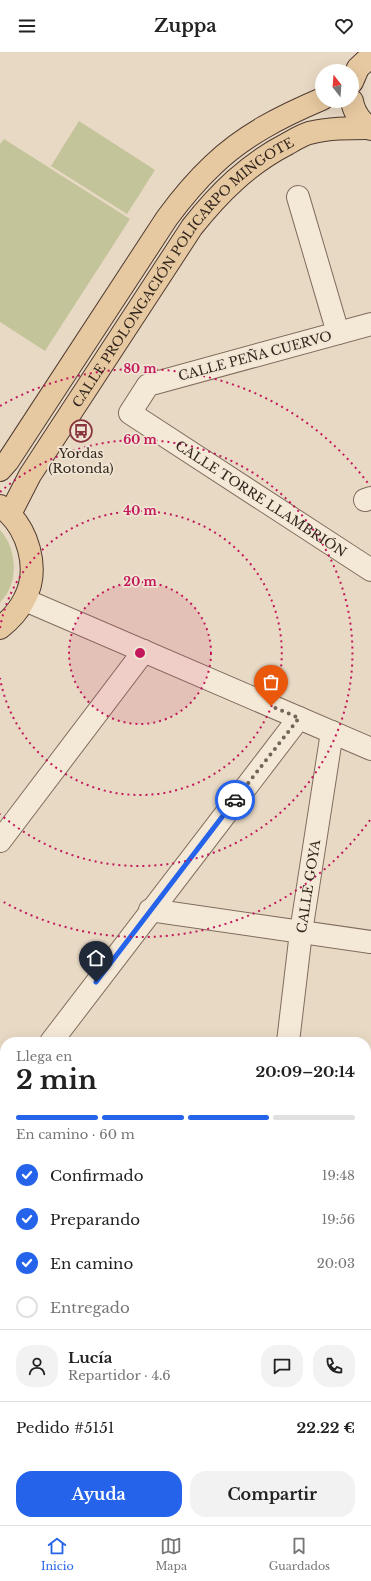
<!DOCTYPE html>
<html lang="es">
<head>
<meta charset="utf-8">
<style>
  :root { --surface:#fff; --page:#f2f2f2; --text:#222; --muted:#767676; --line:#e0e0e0; --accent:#2563eb }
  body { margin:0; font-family:"Libre Baskerville",serif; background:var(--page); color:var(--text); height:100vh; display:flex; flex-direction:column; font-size:15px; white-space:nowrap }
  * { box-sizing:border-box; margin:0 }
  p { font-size:13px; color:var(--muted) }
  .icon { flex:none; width:22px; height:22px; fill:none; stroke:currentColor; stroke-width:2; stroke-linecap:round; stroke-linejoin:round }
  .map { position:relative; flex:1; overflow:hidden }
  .drawer { position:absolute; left:0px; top:985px; width:371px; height:488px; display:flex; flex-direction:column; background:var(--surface); border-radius:16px 16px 0 0; box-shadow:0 4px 16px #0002 }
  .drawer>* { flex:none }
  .needle { width:26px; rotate:343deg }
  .tools { position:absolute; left:315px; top:12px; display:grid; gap:8px }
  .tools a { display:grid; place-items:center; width:44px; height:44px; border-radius:50%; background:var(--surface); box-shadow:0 4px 16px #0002; font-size:20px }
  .pin { position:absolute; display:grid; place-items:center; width:34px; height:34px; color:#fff; margin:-41px -17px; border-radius:50% 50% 50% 0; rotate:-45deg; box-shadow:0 0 4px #0007 }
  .pin .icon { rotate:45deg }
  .courier { position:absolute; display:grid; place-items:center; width:40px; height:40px; margin:-20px; border:3px solid #2563eb; border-radius:50%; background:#fff; color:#222; box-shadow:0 1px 5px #0007 }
  .summary em { font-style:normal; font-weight:800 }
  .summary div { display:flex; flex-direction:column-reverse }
  .summary { display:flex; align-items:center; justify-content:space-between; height:68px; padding:0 16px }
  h1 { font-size:26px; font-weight:800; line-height:30px }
  .bar { display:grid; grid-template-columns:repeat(4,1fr); gap:6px 4px; align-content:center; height:48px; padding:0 16px }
  .bar i { height:5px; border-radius:3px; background:var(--line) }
  .bar .selected { background:var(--accent) }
  .bar p { grid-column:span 4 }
  .line { display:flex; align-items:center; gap:10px; padding:0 16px; border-top:1px solid var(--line) }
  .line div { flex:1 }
  .round { display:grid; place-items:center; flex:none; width:42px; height:42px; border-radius:16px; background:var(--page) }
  ol { padding:0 16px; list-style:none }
  li { display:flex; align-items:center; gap:12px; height:44px }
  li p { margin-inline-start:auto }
  li .icon { padding:4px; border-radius:50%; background:var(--accent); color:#fff; stroke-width:4 }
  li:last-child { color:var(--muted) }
  li i { width:22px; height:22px; border:2px solid var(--line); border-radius:50% }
  .action { display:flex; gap:8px; margin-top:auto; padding:8px 16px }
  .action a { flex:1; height:46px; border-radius:16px; background:var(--accent); color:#fff; font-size:16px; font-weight:800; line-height:46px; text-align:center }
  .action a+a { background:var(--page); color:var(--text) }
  header { display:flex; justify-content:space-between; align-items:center; height:52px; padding:0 16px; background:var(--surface); font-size:18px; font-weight:800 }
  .tabs { display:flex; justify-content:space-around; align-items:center; height:56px; border-top:1px solid var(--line); background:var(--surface); font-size:11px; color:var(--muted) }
  .tabs a { display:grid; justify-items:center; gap:2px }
  .tabs .selected { color:var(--accent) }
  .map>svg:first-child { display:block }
  .green { fill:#c4c49a }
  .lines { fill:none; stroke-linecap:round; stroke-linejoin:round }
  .minor-casing { stroke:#806c5d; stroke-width:24 }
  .primary-casing { stroke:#4f3b31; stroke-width:24 }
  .minor { stroke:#f4e8d6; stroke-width:22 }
  .primary { stroke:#e7c9a1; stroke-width:22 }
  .done { stroke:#726559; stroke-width:4; stroke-dasharray:0 7.2 }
  .route { stroke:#2563eb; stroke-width:5 }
  .ring { fill:none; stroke:#c2185b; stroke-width:2; stroke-dasharray:2 4 }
  .labels { text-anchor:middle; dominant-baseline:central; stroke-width:3.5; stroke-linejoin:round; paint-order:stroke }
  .street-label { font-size:13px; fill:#32261f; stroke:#f0e4d3 }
  .poi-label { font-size:13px; fill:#32261f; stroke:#f0e4d3 }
  .centre { fill:#c2185b; stroke:#f0e4d3; stroke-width:2 }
  .ring-label { font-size:12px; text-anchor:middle; font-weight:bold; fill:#c2185b; stroke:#f0e4d3; stroke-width:3.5; stroke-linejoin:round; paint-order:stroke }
</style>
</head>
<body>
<header><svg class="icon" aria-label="menu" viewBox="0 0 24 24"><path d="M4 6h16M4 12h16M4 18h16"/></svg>Zuppa<svg class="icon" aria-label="heart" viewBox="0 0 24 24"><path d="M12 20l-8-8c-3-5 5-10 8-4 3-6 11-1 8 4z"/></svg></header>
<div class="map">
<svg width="371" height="1473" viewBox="0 0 371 1473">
  <rect width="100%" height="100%" fill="#e8d9c4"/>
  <!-- green -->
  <path class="green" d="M79 69 155 118 127 162 51 114Z
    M4 87 130 167 45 299 0 270V92Z
    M0 478C15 494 18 521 8 540 6 544 2 547 0 551Z"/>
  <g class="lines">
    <!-- minor casing -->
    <g class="minor-casing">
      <g id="minor">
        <path d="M298 145 338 281"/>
        <path id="s1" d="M371 272 148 333 130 361 371 518"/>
        <path d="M365 448 371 446"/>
        <path d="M25 548 371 697"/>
        <path d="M0 789 144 599"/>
        <path d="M150 858 371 890"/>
        <path d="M51 990 299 666"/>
        <path id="s2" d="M288 990 301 880 332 680"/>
        <path d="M0 1057 5 1050"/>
        <path d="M0 1098H5"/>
        <path d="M0 1126 5 1132"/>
        <path d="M366 1147 371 1148"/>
        <path d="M0 1210 5 1206"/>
        <path d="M0 1380 5 1375"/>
        <path d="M366 1409 371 1410"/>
        <path d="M165 1468 171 1473"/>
        <path d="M345 1468 351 1473"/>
        <path d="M231 1473 236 1468"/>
      </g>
    </g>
    <!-- primary casing -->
    <g class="primary-casing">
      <g id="primary">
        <path d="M352 30 358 16 371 4"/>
        <path d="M352 49C354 61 361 70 371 77"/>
        <path d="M0 418 8 409 167 166C181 147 196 129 213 113 244 83 282 64 322 47"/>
        <path d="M0 454C28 474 41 517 24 548 18 560 10 568 0 576"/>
        <path id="s3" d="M10 462 30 423 192 175C219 141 248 112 287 92 294 88 302 83 309 81 329 76 349 76 369 76"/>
      </g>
    </g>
    <!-- minor -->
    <use href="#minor" class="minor"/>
    <!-- primary -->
    <use href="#primary" class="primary"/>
  </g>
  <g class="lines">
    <!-- done -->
    <path class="done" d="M235 748 299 666 271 654"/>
    <!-- route -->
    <path class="route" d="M96 930 235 748"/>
  </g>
  <!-- distance rings -->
  <circle cx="140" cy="601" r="71" fill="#c2185b" fill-opacity=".12"/>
  <g class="ring">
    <circle cx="140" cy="601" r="71"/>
    <path d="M0 576A142 142 0 1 1 0 626"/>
    <path d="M0 440A213 213 0 1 1 0 762"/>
    <path d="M370 768A284 284 0 0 1 0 848M0 354A284 284 0 0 1 370 434"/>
  </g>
  <!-- icons -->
  <defs>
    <g id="bus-ring" transform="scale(1.15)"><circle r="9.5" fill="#f0e4d3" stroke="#88353e" stroke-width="1.5"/><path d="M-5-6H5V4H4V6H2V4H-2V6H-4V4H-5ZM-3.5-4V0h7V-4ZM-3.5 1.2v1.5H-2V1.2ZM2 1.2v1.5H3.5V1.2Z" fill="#88353e"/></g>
  </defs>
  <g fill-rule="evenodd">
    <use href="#bus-ring" x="81" y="379"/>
  </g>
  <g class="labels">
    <!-- street labels -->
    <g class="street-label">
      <text stroke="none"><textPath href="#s3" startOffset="300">CALLE PROLONGACIÓN POLICARPO MINGOTE</textPath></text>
      <text transform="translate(255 304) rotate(-15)">CALLE PEÑA CUERVO</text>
      <text stroke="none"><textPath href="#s1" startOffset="421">CALLE TORRE LLAMBRIÓN</textPath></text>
      <text stroke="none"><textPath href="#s2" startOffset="157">CALLE GOYA</textPath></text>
    </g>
    <!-- poi labels -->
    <g class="poi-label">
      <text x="81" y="401">Yordas<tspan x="81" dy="15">(Rotonda)</tspan></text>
    </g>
  </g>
  <circle cx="140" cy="601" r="6" class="centre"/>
  <g class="ring-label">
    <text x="140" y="321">80 m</text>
    <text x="140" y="392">60 m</text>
    <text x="140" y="463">40 m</text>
    <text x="140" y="534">20 m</text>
  </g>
</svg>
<div class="tools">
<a><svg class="needle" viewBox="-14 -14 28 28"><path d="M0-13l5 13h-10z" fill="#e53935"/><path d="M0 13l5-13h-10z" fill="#767676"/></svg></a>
</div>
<div class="pin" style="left:271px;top:654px;background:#ea580c"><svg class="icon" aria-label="bag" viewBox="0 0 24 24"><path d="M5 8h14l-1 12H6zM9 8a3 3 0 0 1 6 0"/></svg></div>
<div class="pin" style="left:96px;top:930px;background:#1f2937"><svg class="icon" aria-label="home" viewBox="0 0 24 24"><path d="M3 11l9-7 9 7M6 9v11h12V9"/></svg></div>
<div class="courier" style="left:235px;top:748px"><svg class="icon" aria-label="car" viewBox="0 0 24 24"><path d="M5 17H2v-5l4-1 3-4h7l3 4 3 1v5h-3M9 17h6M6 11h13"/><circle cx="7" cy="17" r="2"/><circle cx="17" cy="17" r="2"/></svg></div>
<section class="drawer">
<div class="summary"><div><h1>2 min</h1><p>Llega en</p></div><em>20:09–20:14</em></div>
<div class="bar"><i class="selected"></i><i class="selected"></i><i class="selected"></i><i></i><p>En camino · 60 m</p></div>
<ol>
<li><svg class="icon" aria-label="check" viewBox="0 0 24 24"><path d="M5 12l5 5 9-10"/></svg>Confirmado<p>19:48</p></li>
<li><svg class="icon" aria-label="check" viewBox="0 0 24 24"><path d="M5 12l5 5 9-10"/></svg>Preparando<p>19:56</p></li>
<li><svg class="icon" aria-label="check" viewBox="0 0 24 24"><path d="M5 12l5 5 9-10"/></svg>En camino<p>20:03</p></li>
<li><i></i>Entregado</li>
</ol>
<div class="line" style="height:72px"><a class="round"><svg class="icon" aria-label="person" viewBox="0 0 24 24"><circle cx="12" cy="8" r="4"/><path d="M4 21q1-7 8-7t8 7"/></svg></a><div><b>Lucía</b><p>Repartidor · 4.6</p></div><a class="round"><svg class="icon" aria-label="chat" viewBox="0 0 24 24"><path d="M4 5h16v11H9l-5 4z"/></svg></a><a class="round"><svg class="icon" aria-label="phone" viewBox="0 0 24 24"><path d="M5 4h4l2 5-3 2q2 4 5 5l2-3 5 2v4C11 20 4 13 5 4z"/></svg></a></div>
<div class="line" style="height:52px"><div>Pedido #5151</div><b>22.22 €</b></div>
<div class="action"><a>Ayuda</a><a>Compartir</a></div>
</section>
</div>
<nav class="tabs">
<a class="selected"><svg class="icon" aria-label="home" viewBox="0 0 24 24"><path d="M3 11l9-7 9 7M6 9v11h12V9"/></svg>Inicio</a>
<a><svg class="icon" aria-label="map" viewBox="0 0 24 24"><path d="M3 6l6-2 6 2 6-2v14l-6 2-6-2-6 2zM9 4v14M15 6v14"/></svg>Mapa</a>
<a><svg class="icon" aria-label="saved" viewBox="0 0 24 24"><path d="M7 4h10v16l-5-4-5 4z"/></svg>Guardados</a>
</nav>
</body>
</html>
